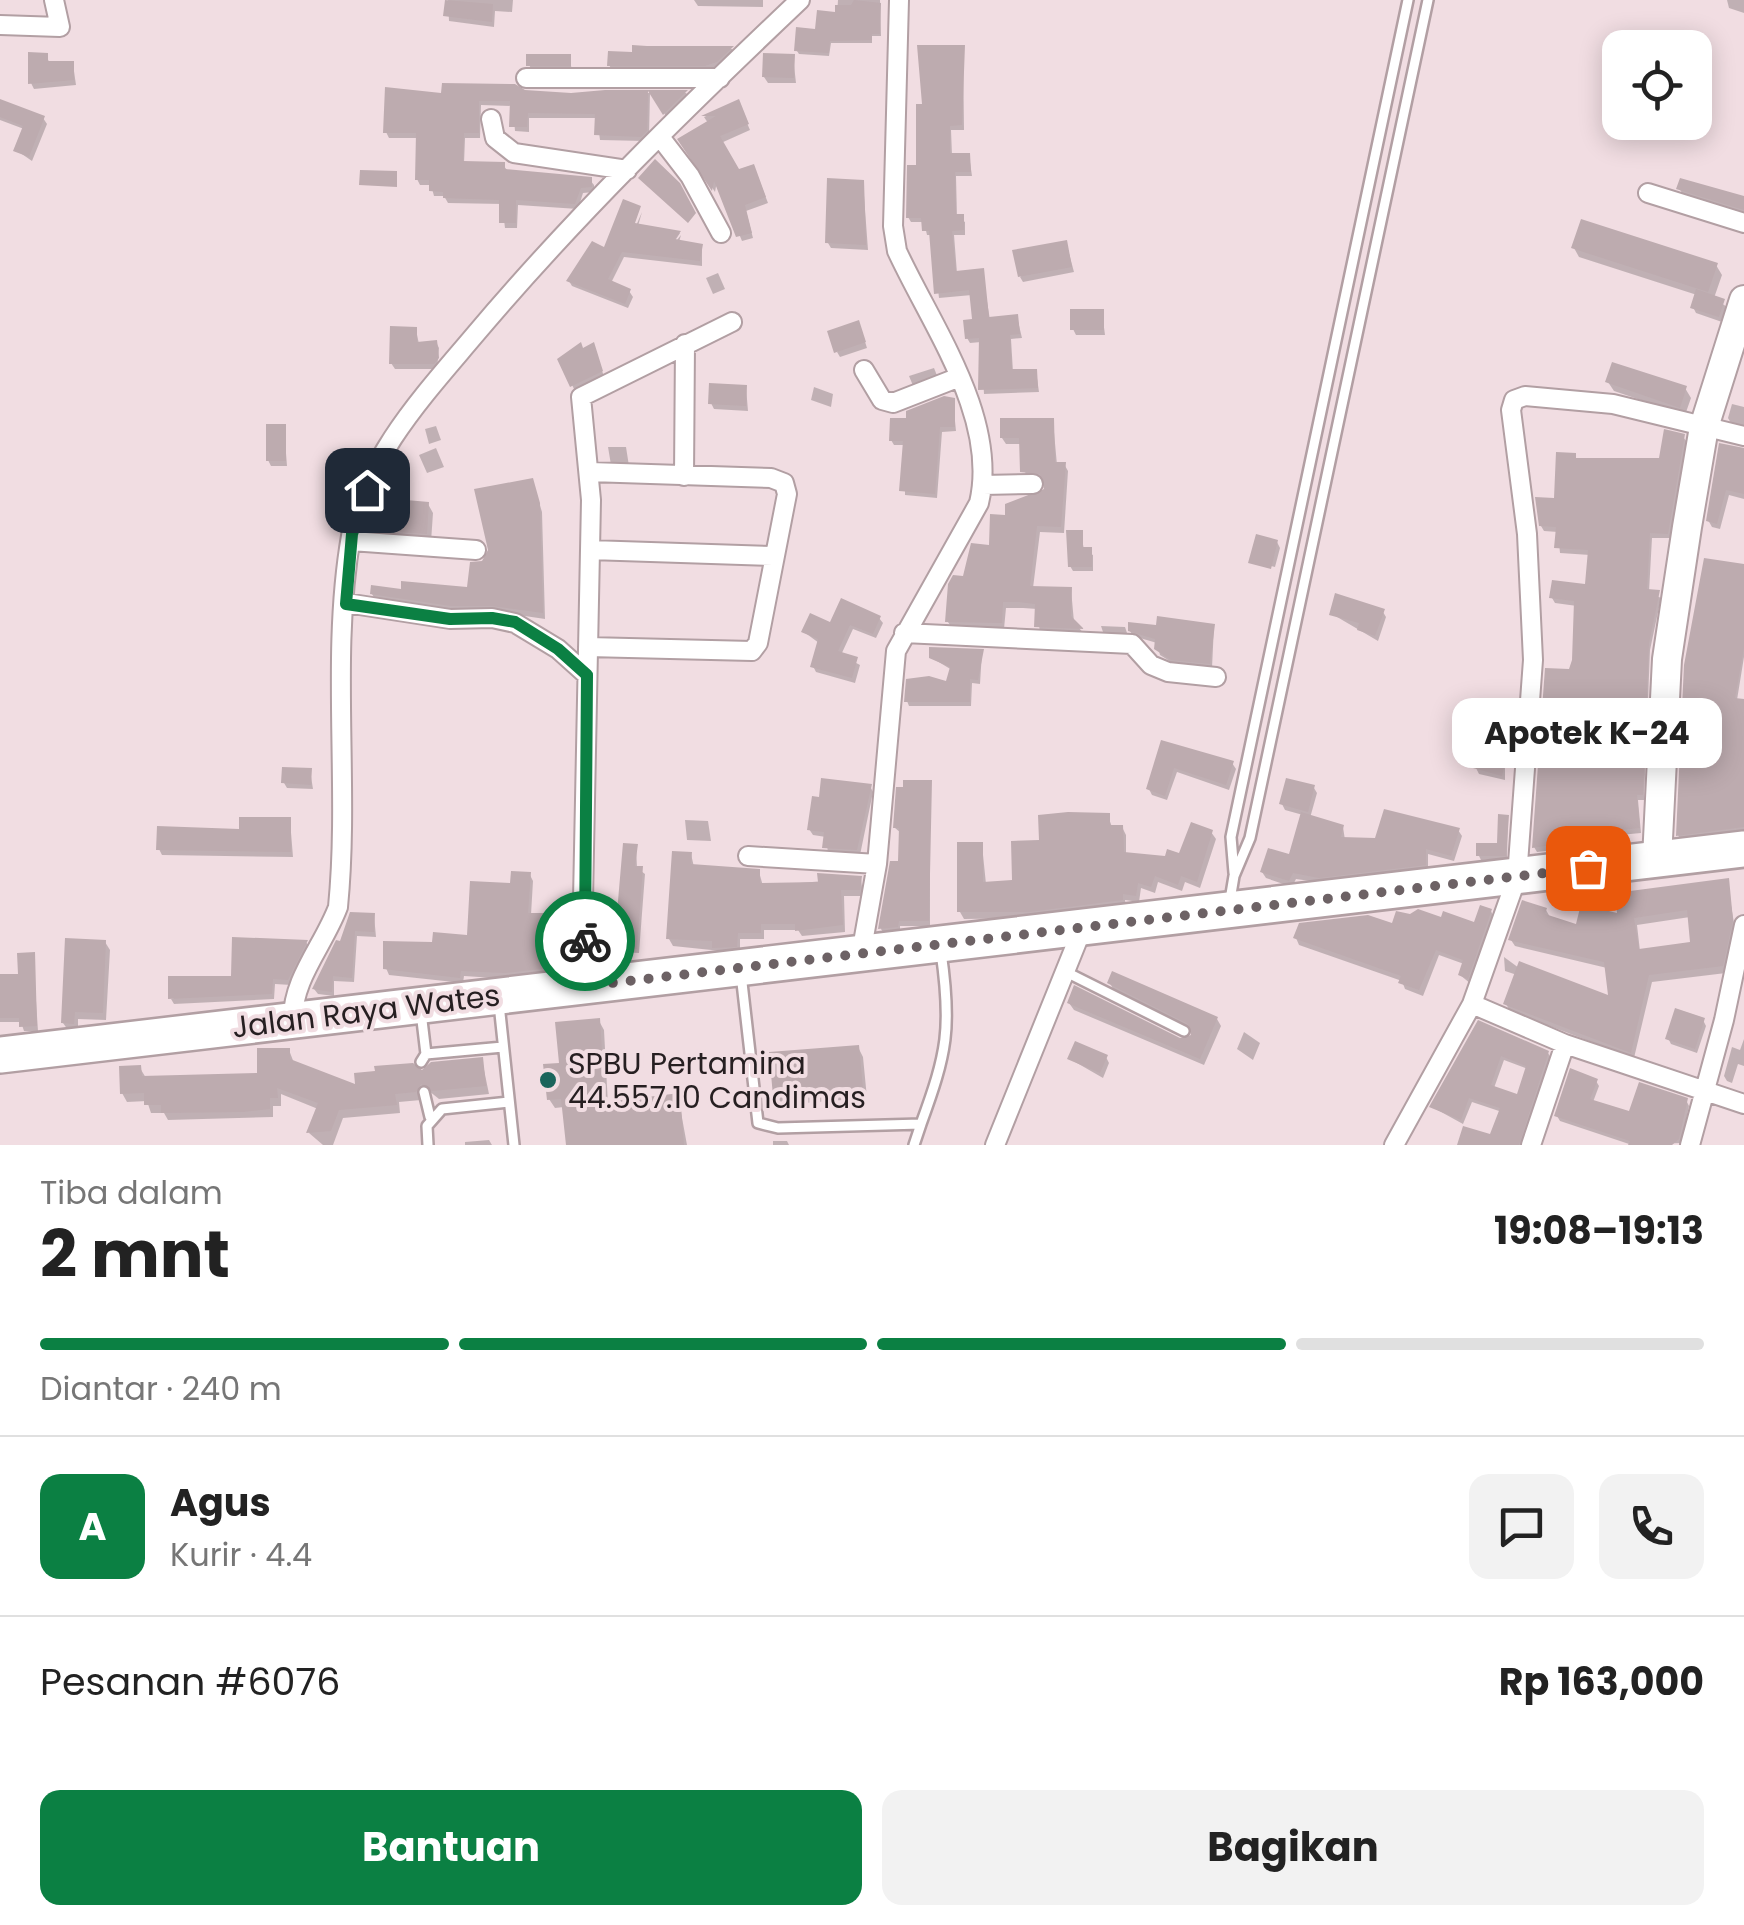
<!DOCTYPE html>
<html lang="id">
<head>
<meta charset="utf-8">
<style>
  :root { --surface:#fff; --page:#f2f2f2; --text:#222; --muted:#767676; --line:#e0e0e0; --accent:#0b8043 }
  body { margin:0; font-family:Poppins,sans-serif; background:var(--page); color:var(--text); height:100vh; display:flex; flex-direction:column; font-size:38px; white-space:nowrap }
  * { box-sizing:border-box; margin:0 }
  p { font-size:32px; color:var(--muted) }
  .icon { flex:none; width:55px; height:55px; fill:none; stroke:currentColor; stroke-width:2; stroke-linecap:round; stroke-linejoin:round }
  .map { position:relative; height:1145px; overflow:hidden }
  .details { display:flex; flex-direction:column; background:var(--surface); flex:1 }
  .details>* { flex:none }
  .fabs { position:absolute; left:1602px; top:30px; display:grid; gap:20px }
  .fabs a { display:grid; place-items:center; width:110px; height:110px; border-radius:20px; background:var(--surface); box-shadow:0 5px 25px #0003; font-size:50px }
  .pin { position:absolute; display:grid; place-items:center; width:85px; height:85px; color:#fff; margin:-42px; border-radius:20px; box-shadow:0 5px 15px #0006 }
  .courier { position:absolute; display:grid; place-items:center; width:100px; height:100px; margin:-50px; border:8px solid #0b8043; border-radius:50%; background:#fff; color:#222; box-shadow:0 2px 12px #0007 }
  .bubble { position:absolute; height:70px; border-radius:20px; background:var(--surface); box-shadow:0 5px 25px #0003; font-size:32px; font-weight:700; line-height:70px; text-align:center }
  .overview em { font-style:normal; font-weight:700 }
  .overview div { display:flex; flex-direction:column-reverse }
  .overview { display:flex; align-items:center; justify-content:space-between; height:170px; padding:0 40px }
  h1 { font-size:65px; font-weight:700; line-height:75px }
  .bar { display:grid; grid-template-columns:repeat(4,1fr); gap:15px 10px; align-content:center; height:120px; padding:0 40px }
  .bar i { height:12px; border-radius:8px; background:var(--line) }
  .bar .on { background:var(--accent) }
  .bar p { grid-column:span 4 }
  .line { display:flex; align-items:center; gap:25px; padding:0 40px; border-top:2px solid var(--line) }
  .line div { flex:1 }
  .round { display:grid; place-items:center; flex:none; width:105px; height:105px; border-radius:20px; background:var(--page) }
  .action { display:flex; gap:20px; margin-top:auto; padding:20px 40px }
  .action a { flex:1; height:115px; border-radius:20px; background:var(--accent); color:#fff; font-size:40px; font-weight:700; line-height:115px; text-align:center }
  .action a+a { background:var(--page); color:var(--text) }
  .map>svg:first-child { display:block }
  .shadow { fill:#0003; fill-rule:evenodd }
  .building { fill:#bdabaf; fill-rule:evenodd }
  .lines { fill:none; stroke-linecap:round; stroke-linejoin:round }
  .lane-casing { stroke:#b29fa3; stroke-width:14 }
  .street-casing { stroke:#b29fa3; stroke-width:22 }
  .secondary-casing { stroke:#b29fa3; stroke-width:32 }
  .highway-casing { stroke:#b29fa3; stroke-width:40 }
  .lane { stroke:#fff; stroke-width:9 }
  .street { stroke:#fff; stroke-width:18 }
  .secondary { stroke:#fff; stroke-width:28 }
  .highway { stroke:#fff; stroke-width:35 }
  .done { stroke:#6d6265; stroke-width:10; stroke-dasharray:0 18 }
  .route { stroke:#0b8043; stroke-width:12 }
  .poi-dot { fill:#1b655c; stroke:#f1dde2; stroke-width:4 }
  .labels { text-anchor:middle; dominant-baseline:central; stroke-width:8; stroke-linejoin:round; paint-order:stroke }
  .street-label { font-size:30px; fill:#261f21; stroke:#f1dde2 }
  .poi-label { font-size:30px; fill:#261f21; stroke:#f1dde2; text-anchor:start }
</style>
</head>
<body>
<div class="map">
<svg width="1744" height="1145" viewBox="0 0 1744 1145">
  <rect width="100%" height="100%" fill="#f1dde2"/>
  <!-- shadow -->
  <path class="shadow" d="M448 0H513L512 12 495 11 494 27 449 21Z
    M694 0H763V7L698 6Z
    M838 0H880L881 36H872V43H831L829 56 799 54 797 51 837 15Z
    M1727 0H1744V13L1729 8Z
    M635 47 732 49 734 53 720 67 612 70 609 65 635 55Z
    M963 47 964 130H951L952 155H969L972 176H956L957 217 965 222V235H954L957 273 982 271 990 320 1017 317 1022 338 1011 339 1013 372 1036 371 1039 392 984 394 981 342 970 343 967 338 975 321 972 295 939 298 932 235H927L924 222H911L908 217 925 106Z
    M46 55 50 64H73L76 85 34 89 31 83Z
    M793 56 796 83H768L764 77Z
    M569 57 572 70H532L529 65Z
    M524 93H650L649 137 644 141 600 140 597 118H529V132L515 131 513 106 481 105 480 138H465L464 164 503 165 507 170 590 180 594 185V192L583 193 578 209 518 205 517 228H505L502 204 448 203 444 196H434L431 185H420L417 179 418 138H389L386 132 444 96Z
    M652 93H686L689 97 667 118Z
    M0 101 43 118 47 124 32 161 16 150 24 129 0 120Z
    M738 102 750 130 721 143 738 172H756L768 203 746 211 753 238 742 241 717 181 715 192 681 140 708 123 704 117Z
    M863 182 868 250 831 248 828 243Z
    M1679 188 1744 199V213L1682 193Z
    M637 209 632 235 642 212 638 226 680 233 669 250 681 235 679 242 702 246V266L624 257 611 283 629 291 633 297 628 308 572 286 569 281 605 250Z
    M1066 242 1074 272 1023 282 1020 277Z
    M1574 248 1716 265 1722 275 1714 298 1727 307 1722 322 1696 313 1693 307 1697 295 1579 257Z
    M718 273 725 289 713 294 706 278Z
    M1102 312 1105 335H1076L1073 329Z
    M861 329 867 348 840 357 837 352Z
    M416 330 419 344 436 342 439 348 437 369H395L391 363Z
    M583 351H596L604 377 575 391 560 360Z
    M934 368 938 378 914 388 909 376Z
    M1608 382 1685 388 1691 398 1685 415 1614 391Z
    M746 387 748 411 714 409 711 403Z
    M814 387 833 394 831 407 811 400Z
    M953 401 956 431 942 432 937 498 905 495V445H894L891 440 908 421Z
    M1732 404 1744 407V429L1732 425 1728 418Z
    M1053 421 1057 465 1064 464 1068 471 1064 533 1040 532 1033 588 1071 589 1074 622 1085 635 1040 633 1037 609 1023 608H1006L1004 629 952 628 948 622 965 579 992 547 1008 517 1040 497 1048 485 1044 478H1026L1022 444H1006L1002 438Z
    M436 426 441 440 429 444 425 429Z
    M284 427 287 466H271L268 460Z
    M1683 437 1687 442 1670 538H1652L1649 592 1661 598 1650 650 1644 800H1638L1641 833 1578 839 1579 847 1537 852 1534 847 1575 660 1577 606 1555 603 1552 598 1588 587 1590 555 1560 553 1558 532 1544 531 1541 526 1577 460H1661Z
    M608 447H626L629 466 611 465Z
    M436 448 444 467 427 473 419 455Z
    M1744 450V499L1729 495 1720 529 1712 527 1708 520Z
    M532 480 542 512 545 619 497 612 456 613 376 601 372 594 470 589Z
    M428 504 433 513 431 542 388 539 383 530Z
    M1081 533 1084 550 1093 555V571H1073L1070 566Z
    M1277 542 1280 548 1275 567 1251 561Z
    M1744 567V657L1737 700 1744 701V835L1681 841 1678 835Z
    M1383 612 1386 617 1378 641 1332 614Z
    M879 618 883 623 876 638 853 629 841 655 860 665 855 683 816 672 813 666 819 643 804 632Z
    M1101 626 1125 627 1128 636 1104 635Z
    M1214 626 1212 668 1176 665 1160 655 1157 643 1133 636 1130 631Z
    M982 652 980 684 972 683 971 706H909L907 701 947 684 952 670 932 658Z
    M1163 743 1232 763 1236 769 1229 790 1177 772 1167 800 1152 795 1149 789Z
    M1505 761V780L1479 774 1476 768Z
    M310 770 313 789 287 788 284 783Z
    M930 783V926H900V932L884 934 881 929 892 864H900L901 833 895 828Z
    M870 786 873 792 860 855 828 853 826 837 813 835 809 829Z
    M1314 788 1317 793 1310 818 1343 827 1345 840 1377 841 1458 830 1462 836 1454 861 1428 854V871L1324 883 1296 879 1292 887 1266 878 1262 872 1291 858 1303 815 1285 810 1282 804Z
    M1108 816 1112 827H1122L1126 835V855L1181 857 1211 832 1216 839 1200 888 1185 882 1182 891 1158 882 1155 893 1141 888 1139 902 1125 900 1126 907 1034 918 964 919 960 912 982 845 986 884 1015 883 1042 843Z
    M1508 817 1507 859 1481 860 1479 856 1499 846Z
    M290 820 293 857 162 855 159 849Z
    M685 820 708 821 711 841 687 840Z
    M636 846 637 868 645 874 639 953 619 952 616 947Z
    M691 854 694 867 759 872 763 886 861 878 863 896H844L845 932 802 936 798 930H764V939H740V953L673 946 669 939Z
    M530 875 533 881 531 915H550L554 925H567L571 931V972L509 979 464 976 463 983 389 975 386 968 435 944 469 938 512 886Z
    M1727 881 1735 929 1726 973 1652 982 1634 1058 1510 1011 1506 1004 1517 975 1505 971 1504 957 1519 968 1611 999 1607 968 1515 946 1511 940 1546 910 1550 917 1578 927ZM1690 917 1693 944 1640 951 1637 925Z
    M1491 911 1494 918 1471 984 1460 975 1464 964 1439 955 1423 996 1405 989 1402 981 1299 945 1296 938 1394 926 1411 917 1476 925Z
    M351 914 374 915 376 937 357 936 354 982 334 981V996L318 994 314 989 342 943Z
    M105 942 110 950 106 1020 78 1019V1031L68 1030 63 1023Z
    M306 942 309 947 291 985 275 984 274 999 174 1004 171 999 233 979Z
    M33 955 38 1031H24L21 1022H0V976H20Z
    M1110 983 1217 1019 1221 1026 1204 1065 1074 1010 1069 1003 1181 1041 1193 1037V1031L1114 991Z
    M1703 1020 1706 1026 1697 1053 1671 1044 1668 1038Z
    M599 1021 604 1030 608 1105 678 1096 687 1145H568L564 1107 555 1108 549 1099 562 1065Z
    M1479 1023 1548 1053 1551 1058 1522 1145H1460L1491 1137 1502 1112 1472 1102 1463 1124 1432 1107ZM1504 1060 1528 1069 1519 1097 1494 1088Z
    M1244 1032 1260 1043 1253 1060 1237 1049Z
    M1744 1039V1066L1738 1064 1732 1083 1727 1081 1724 1076 1732 1047 1740 1050Z
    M858 1047 863 1057 867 1098 781 1105 775 1095Z
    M289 1050 294 1063 357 1088 482 1060 489 1094 439 1099 429 1091 421 1100 399 1102 400 1113 343 1118 333 1145H323L309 1133 318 1109 281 1094V1106H273V1117L168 1120 164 1113H151L147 1101 127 1102 122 1093 140 1068 146 1078 260 1076Z
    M1106 1057 1109 1063 1103 1078 1070 1059Z
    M1596 1081 1599 1086 1593 1102 1631 1114 1686 1100 1689 1106 1681 1143 1632 1145 1560 1121 1557 1116Z
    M489 1140 492 1145H465V1142Z
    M773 1141H787L789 1145H773Z"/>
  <!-- building -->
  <path class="building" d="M445 0 493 4 492 22 443 16Z
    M854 0 881 3 880 34H872V40L830 41 829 53 794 51 796 27 815 29 817 10 835 12V5H851Z
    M632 45 647 46H734L717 62 705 66H607L608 51 632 52Z
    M917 45H965L962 125 950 126V153H970L971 172H955L956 214H964V230L952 231 956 271 984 268 989 317 1018 314 1020 334 1010 335 1012 369H1037L1038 388 978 390 979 338 965 339 963 320 972 319 969 290 934 294 929 231H922L921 218H906L907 165H916V104H922Z
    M28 52 48 53V61H74V80L28 84Z
    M763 53 795 54 794 78 762 77Z
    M526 54H571V66H526Z
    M442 83 515 84 525 90 571 93 605 90H688L663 115 648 91 647 131 641 137 594 135 595 114 528 113 527 127H509L510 101H479V133H464L463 161 505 162V169L592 177V187L581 188 575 204 516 200V223H499V200L443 198V192L429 191V180H415L416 133H383L385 87 441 93Z
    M0 99 45 116 29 157 13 151 23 126 0 117Z
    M739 99 749 124 720 136 739 169 754 164 766 197 745 205 752 233 736 237 714 181 712 191 677 139 716 116H701Z
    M655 159 680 183 696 213 688 223 638 178Z
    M360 170 397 171V187L359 185Z
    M827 178 864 180 866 245 825 243Z
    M1680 178 1744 196V210L1676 189Z
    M623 199 641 206 635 223 681 231 675 239 703 244 700 261 622 252 608 279 631 289 625 304 566 281 592 241 604 247Z
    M1581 219 1718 263 1708 292 1571 248Z
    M1067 240 1072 267 1018 277 1012 250Z
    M1696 289 1725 299 1719 317 1690 308Z
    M1070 309H1104V330H1070Z
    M859 320 866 342 834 353 827 331Z
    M390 326 417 327V342L437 340 439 358 434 364H389Z
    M581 342 583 348 594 342 603 371 570 387 557 359Z
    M1612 362 1687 386 1680 408 1605 382Z
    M709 383 747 385 746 406 708 404Z
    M944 396 955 398V427H940L935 494 899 491 903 441H889L890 418H906V411Z
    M1000 418H1054L1055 462H1066L1061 527 1037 526 1030 586 1072 587 1071 616 1084 629 1034 627 1035 604 1019 602H1003L1002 623 945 622 948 584 953 575 963 576 971 543 989 545 990 514 1005 515V504L1044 489 1040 474 1020 472 1019 438H1000Z
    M266 424H286V461H266Z
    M1664 429 1685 434 1668 534 1650 533 1647 589 1660 590 1649 643 1643 795H1637L1640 828 1577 834 1578 841 1532 848 1545 668 1569 669 1572 660 1574 601 1549 598 1552 580 1585 584 1588 550 1554 548 1556 527 1539 526 1535 497 1554 498 1556 452 1576 453V458H1659Z
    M1719 443 1744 448V494L1726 490 1717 524 1706 521Z
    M533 478 540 503 543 613 492 606H451L370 594 371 585 401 589V581L467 587 470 562 482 561 488 550 474 489Z
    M383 498 429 502 427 534 380 531Z
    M1066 530H1083V547H1092V567H1068Z
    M1256 534 1278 540 1271 569 1248 563Z
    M1704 558 1744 564V648L1735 698 1744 699V827L1676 836 1684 665Z
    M1335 593 1385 609 1375 636 1357 630 1359 623 1329 615Z
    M841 598 881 616 873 634 850 625 838 651 858 657 852 678 810 667 818 639 801 632 810 613 830 622Z
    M1157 616 1215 624 1210 664 1171 660 1154 649 1155 639 1128 631V622L1156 625Z
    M929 647 984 649 978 680 970 679V702H904L906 679 929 676 946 681 950 667 929 658Z
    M1161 740 1234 761 1226 785 1174 768 1165 796 1146 789Z
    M1477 752 1506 759 1502 776 1473 768Z
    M282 767 312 768 311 785 281 783Z
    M821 778 872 784 857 850 822 848 824 832 807 830 812 796 819 797Z
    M1286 778 1315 785 1308 812 1279 804Z
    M903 780H932L929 921H899L898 927 878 929 890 861H898L899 828H893L896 787H903Z
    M1384 809 1460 828 1451 856 1426 849V865L1319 878 1293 873 1289 881 1260 872 1268 848 1289 854 1301 812 1344 825 1341 837 1375 838Z
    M1068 812 1110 813V825H1123L1124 852 1165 856 1167 849 1179 853 1191 822 1213 830 1197 882 1181 876 1178 885 1155 876 1151 887 1138 883 1136 896 1123 894V900L1029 912H957V842H983V882L1012 880 1011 841 1039 840 1038 815Z
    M1498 814 1509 815 1506 856H1476V843H1497Z
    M239 817H291V852L156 850 157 826 239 829Z
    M623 843 638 844 635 866H643L637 949 614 947Z
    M672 851 692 852 691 864 760 869V883L818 882 817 873 862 876 860 890H841L843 925 795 931V924H761V933H738L737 947 712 948V941L666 939Z
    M511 871 531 872 528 913H552V922H568L569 966 505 973 461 971 460 978 383 969V941L432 942 433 932 467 935 470 881 510 883Z
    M1729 878 1733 920 1723 966 1649 975 1631 1053 1503 1004 1519 961 1608 995 1604 962 1508 940 1522 900 1547 908 1545 914 1576 924 1581 904 1617 913 1615 893ZM1687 910 1690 942 1639 949 1634 918Z
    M1480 905 1492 909 1468 979 1458 975 1463 960 1436 950 1419 990 1398 983 1401 976 1293 938 1299 923 1368 915 1392 923 1396 911 1410 914 1418 909 1441 917 1443 911 1474 922Z
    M350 912 375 913 374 932 355 931 352 978 333 976 332 992 312 989 336 940 340 941Z
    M232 937 308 940 288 980 273 979 272 994 168 999V976H231Z
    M65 938 106 940 103 1013 75 1012 74 1024 61 1023Z
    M35 952 37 1026 19 1027V1018H0V974H18L17 953Z
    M1112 971 1218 1017 1200 1059 1067 1003 1074 985 1180 1038 1191 1035 1188 1024 1107 983Z
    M1675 1008 1705 1018 1695 1049 1665 1039Z
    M600 1018 605 1102 680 1093 684 1145H566L561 1099 547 1100 543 1064 559 1063 555 1022Z
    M1478 1020 1549 1051 1519 1145H1457L1463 1126 1490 1134 1500 1108 1469 1098 1461 1120 1429 1107ZM1501 1056 1526 1066 1517 1094 1491 1085Z
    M1075 1041 1108 1055 1100 1073 1067 1059Z
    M859 1045 863 1089 773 1096 769 1052Z
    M257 1048H290V1059L355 1084 354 1073 375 1071 374 1066 413 1063 422 1070 431 1062 483 1057 486 1086 432 1091 421 1084 416 1092 395 1094 397 1105 339 1110 331 1131 306 1133 318 1103 277 1088 278 1098H270V1109L243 1112 161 1113V1105H144V1093L120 1094 119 1066 141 1065 142 1076 257 1073Z
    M1570 1068 1598 1079 1590 1099 1629 1111 1639 1082 1688 1098 1679 1139 1672 1145H1628L1630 1141 1554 1116Z"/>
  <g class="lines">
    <!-- lane casing -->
    <g class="lane-casing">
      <path id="lane" d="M1234 873 1231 837 1408 0
        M1230 900 1234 876 1250 838 1428 0
        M1064 971 1184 1031
        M741 974 758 1123 778 1128 921 1124 914 1145
        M499 1004 514 1145
        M421 1012 426 1054 421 1062
        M426 1054 503 1047
        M424 1092 430 1117
        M921 1124C947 1053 952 1028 941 952
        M428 1145 427 1126 442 1109 509 1102"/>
    </g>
    <!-- street casing -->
    <g class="street-casing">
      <path id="street" d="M0 25 60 27 54 0
        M526 78H720
        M491 119 495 138 514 153 627 170
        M660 137 690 176 721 233
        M1648 193 1744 223
        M864 370 882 400 893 403 957 378
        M684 476 685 344
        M983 485 1033 484
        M351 541 476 550
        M590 550 773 556
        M346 603 450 619 492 618 515 623 558 649 587 675
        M904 633 1132 644 1151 665 1168 672 1216 677
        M588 647 752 651 758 643 787 494 784 483 771 478 590 472
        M748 856 877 864
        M861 954 877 864 896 651 979 503C999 418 931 325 897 251L893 226 899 0
        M586 986 583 900 591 500 581 397 732 322
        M1472 1004 1565 1044 1744 1104
        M293 1020C292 979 324 945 338 907 350 785 330 657 351 536 365 458 424 395 473 337 574 217 686 108 800 0
        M995 1145 1083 927
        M1394 1145 1472 1004 1517 877 1533 660 1527 534 1511 410 1514 400 1525 396 1613 404 1744 436
        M1531 1145 1565 1044
        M1690 1145 1724 1020 1744 925"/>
    </g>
    <!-- secondary casing -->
    <g class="secondary-casing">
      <path id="secondary" d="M1657 859 1667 659 1687 527 1704 427 1744 300"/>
    </g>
    <!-- highway casing -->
    <g class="highway-casing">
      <path id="highway" d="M0 1055 1744 849"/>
    </g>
    <!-- lane -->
    <use href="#lane" class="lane"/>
    <!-- street -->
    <use href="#street" class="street"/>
    <!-- secondary -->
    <use href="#secondary" class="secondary"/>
    <!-- highway -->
    <use href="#highway" class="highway"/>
  </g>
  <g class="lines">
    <!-- done -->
    <path class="done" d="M585 941 586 986 1588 868"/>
    <!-- route -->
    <path class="route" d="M367 490 352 534 346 604 450 619 492 618 515 622 558 649 587 675 585 941"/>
  </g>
  <!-- markers -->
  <circle class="poi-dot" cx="548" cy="1080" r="10"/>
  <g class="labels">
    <!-- street labels -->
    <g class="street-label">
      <text transform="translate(366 1011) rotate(-7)">Jalan Raya Wates</text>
    </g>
    <!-- poi labels -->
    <g class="poi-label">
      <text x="568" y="1063">SPBU Pertamina<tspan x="568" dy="34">44.557.10 Candimas</tspan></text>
    </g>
  </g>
</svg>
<div class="fabs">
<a><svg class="icon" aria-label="locate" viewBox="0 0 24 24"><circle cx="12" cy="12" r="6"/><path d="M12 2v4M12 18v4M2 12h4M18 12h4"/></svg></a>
</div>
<div class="pin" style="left:1588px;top:868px;background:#ea580c"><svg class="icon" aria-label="bag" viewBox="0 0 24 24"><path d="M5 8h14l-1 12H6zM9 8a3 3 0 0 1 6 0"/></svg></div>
<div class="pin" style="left:367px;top:490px;background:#1f2937"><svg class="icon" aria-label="home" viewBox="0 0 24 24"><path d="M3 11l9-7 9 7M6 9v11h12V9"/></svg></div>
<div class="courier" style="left:585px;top:941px"><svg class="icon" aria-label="bike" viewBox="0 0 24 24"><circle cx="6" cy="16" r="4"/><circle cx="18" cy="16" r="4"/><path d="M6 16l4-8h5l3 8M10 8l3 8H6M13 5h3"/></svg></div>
<div class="bubble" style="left:1452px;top:698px;width:270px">Apotek K-24</div>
</div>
<section class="details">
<div class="overview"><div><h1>2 mnt</h1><p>Tiba dalam</p></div><em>19:08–19:13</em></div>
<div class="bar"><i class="on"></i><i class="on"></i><i class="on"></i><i></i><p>Diantar · 240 m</p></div>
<div class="line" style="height:180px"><b class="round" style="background:var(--accent);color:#fff">A</b><div><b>Agus</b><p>Kurir · 4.4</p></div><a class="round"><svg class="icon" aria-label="chat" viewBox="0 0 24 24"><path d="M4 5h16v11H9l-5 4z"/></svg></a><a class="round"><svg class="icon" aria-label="phone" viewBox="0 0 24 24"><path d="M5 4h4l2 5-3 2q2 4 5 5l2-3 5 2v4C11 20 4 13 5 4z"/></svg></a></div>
<div class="line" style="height:130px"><div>Pesanan #6076</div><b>Rp 163,000</b></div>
<div class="action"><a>Bantuan</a><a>Bagikan</a></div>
</section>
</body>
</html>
